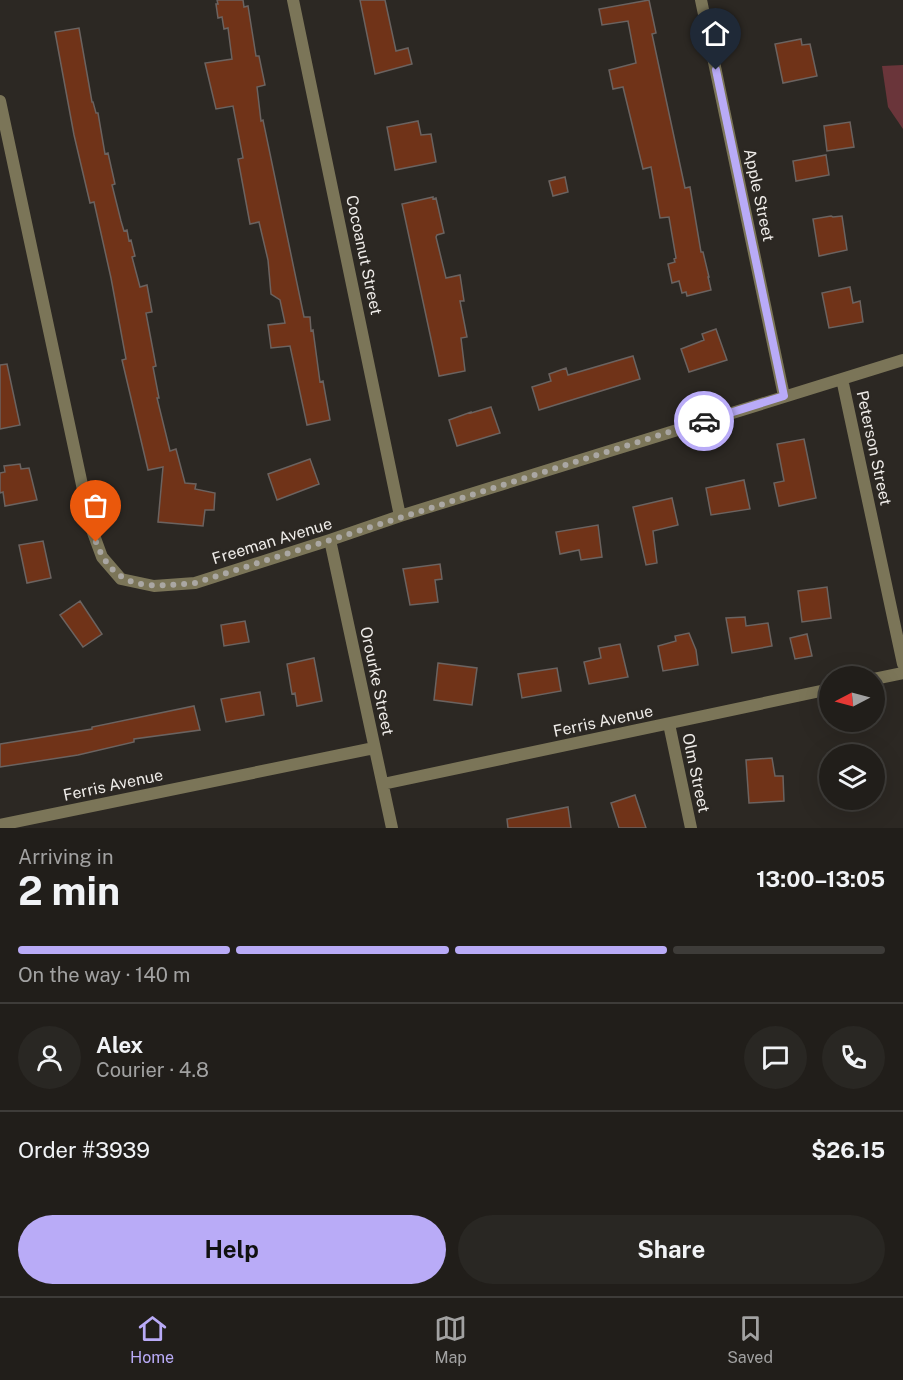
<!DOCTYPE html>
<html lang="en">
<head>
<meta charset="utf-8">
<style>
  :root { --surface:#211e1a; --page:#292723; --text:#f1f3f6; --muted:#a2a2a2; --line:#3e3c39; --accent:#b9abf7 }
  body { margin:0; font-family:"Public Sans",sans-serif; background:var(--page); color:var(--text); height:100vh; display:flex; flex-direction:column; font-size:22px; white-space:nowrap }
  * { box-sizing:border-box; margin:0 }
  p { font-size:20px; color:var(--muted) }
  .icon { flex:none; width:33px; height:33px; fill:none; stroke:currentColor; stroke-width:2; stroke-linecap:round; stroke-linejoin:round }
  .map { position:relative; height:828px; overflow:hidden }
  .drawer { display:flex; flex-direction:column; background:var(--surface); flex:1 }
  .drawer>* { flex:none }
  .needle { width:39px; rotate:264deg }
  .fabs { position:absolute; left:819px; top:666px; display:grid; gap:12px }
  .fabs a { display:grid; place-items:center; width:66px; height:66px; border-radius:50%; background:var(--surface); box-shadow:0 6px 24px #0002,0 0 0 2px var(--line); font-size:30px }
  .pin { position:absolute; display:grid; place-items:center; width:51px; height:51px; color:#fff; margin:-62px -26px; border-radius:50% 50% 50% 0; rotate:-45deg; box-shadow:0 0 6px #0007 }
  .pin .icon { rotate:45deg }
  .courier { position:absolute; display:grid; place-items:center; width:60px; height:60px; margin:-30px; border:4px solid #b9abf7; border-radius:50%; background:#fff; color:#222; box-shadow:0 2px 8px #0007 }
  .summary em { font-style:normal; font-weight:700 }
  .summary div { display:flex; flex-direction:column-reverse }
  .summary { display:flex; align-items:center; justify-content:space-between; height:102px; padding:0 18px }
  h1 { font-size:39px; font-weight:700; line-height:45px }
  .bar { display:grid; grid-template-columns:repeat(4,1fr); gap:9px 6px; align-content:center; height:72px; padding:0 18px }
  .bar i { height:8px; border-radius:4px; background:var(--line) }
  .bar .current { background:var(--accent) }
  .bar p { grid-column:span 4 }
  .line { display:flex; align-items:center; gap:15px; padding:0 18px; border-top:2px solid var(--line) }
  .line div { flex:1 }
  .round { display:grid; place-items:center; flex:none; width:63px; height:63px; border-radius:32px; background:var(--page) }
  .primary-button { display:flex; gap:12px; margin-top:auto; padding:12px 18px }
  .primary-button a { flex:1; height:69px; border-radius:36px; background:var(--accent); color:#111; font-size:24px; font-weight:700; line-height:69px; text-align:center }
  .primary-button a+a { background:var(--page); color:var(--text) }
  .tabs { display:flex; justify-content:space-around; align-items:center; height:84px; border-top:2px solid var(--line); background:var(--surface); font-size:16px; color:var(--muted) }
  .tabs a { display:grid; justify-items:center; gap:3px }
  .tabs .current { color:var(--accent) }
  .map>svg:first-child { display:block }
  .green { fill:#6a353a }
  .building { fill:#703318; stroke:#6b6360; stroke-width:1.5 }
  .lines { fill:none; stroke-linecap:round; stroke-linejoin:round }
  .street { stroke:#7b7558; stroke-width:12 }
  .done { stroke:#aaa7a3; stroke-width:6; stroke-dasharray:0 10.8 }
  .route { stroke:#b9abf7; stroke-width:8 }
  .labels { text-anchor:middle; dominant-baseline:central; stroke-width:4.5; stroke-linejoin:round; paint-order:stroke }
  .street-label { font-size:16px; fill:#eeebe8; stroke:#2c2823 }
</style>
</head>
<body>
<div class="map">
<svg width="903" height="828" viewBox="0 0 903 828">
  <rect width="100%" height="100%" fill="#2c2823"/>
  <!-- green -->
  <path class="green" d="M903 65V129L888 107 882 66Z"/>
  <!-- building -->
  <path class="building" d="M217 0H243L244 7 248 6 256 56H259L265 85 257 87 261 121 263 120 304 317H310L311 331 313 330 320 382 323 381 330 420 307 425 290 346 271 348 268 325 285 323 280 300 271 294 268 260 259 222 250 224 238 159 243 158 233 106 216 109 205 63 232 59 228 28 224 29 222 17 218 18 216 4H218Z
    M360 0H385L396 51 408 48 412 64 375 74Z
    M649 0 656 33 652 34 685 188 690 187 701 252H703L709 277H708L711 290 687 296 686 292 682 293 679 281 672 283 668 264 675 262 674 259 676 258 669 217 660 218 651 167 643 169 623 87 613 89 609 70 636 63 628 21 602 25 599 9Z
    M79 28 92 102H93L96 113H98L105 154 108 153 115 184 112 185 121 221 124 231 127 230 129 241 131 240 135 256 132 257 140 287 147 285 152 312 146 313 156 366 153 367 159 398H157L170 451 176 449 185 483 196 484 195 489 215 493 214 510H205L203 526 158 522 163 467 148 470 122 360 126 359 111 278 94 202 90 203 74 135 55 32Z
    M801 39 802 45 810 44 817 76 783 83 775 44Z
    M418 121 421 135 431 134 436 162 395 170 387 127Z
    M850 122 854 147 827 151 824 126Z
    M826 155 829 175 796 181 793 161Z
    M565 177 568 192 553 196 549 181Z
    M433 197V199L436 198 444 233 437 235 436 237 446 278 460 275 464 301H460L467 337 461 338 465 371 439 376 402 204Z
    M831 216 833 217 842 216 847 250 819 256 813 219Z
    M850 287 853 303 860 301 863 322 829 328 822 293Z
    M716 329 727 360 689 372 681 349 704 340 702 334Z
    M633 356 640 379 539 410 532 387 551 381 549 374 566 368 568 375Z
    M7 364 20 425 0 429V365Z
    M491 407 500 433 457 446 449 420 471 412V413Z
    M804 439 816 498 779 506 774 483 784 481 777 444Z
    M310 459 319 484 277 500 268 474Z
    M20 464 21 469 29 468 37 500 5 506 3 492 0 493V473L5 472 4 466Z
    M744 480 750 509 711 515 706 488Z
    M672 498 678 525 653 531 657 563 646 565 633 507Z
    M598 525 602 557 581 560 579 550 560 554 556 532Z
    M43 541 51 578 27 583 19 545Z
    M440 564 442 579 435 580 438 602 410 605 403 569Z
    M827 587 831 618 802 622 798 591Z
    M80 601 102 634 83 647 60 615Z
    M745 617 746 626 768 623 772 646 732 653 726 618Z
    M245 621 249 642 224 646 221 625Z
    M689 633 696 650 698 665 663 671 658 646 676 641 675 636Z
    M807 634 812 656 795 659 790 638Z
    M620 644 628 677 589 684 584 662 601 658 599 648Z
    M314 658 322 701 297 706 295 693 292 694 287 664Z
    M438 663 477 668 472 705 434 700Z
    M557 668 561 691 522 698 518 674Z
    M260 692 264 715 226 722 221 699Z
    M194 706 200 730 134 739V742L78 755 0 767V744L92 729V727Z
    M772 758 775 776H783L784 801 749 803 746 760Z
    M635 795 646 828H619L611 803Z
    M568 807 571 828H508L507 819Z"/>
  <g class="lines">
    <!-- street -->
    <path class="street" d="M293 0 400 516
      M701 0 784 396
      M0 101 91 527 102 557 121 579 154 586 195 583 330 540 400 516 903 360
      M842 379 903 664
      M330 540 392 828
      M874 679 903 673
      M669 724 691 828
      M383 784 830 689
      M0 825 374 748"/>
  </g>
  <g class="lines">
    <!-- done -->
    <path class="done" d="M96 542C115 592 150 587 195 583L704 421"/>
    <!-- route -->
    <path class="route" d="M704 421 784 396 716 70"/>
  </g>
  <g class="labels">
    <!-- street labels -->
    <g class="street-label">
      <text transform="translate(759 195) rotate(78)">Apple Street</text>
      <text transform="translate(364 255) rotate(78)">Cocoanut Street</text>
      <text transform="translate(874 448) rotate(78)">Peterson Street</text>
      <text transform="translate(272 541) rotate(-17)">Freeman Avenue</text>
      <text transform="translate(377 681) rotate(78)">Orourke Street</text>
      <text transform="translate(603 721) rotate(-12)">Ferris Avenue</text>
      <text transform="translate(696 773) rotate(78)">Olm Street</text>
      <text transform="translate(113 785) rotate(-12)">Ferris Avenue</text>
    </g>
  </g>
</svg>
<div class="fabs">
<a><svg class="needle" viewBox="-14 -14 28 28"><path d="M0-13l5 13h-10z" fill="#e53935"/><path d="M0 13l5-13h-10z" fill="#a2a2a2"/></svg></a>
<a><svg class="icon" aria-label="layers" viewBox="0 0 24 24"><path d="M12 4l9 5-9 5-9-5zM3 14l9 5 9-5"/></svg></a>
</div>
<div class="pin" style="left:96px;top:542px;background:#ea580c"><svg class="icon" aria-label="bag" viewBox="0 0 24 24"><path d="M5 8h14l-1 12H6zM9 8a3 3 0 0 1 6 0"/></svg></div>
<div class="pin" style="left:716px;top:70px;background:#1f2937"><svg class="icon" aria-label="home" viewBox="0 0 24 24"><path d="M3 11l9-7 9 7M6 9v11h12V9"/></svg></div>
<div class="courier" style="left:704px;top:421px"><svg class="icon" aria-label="car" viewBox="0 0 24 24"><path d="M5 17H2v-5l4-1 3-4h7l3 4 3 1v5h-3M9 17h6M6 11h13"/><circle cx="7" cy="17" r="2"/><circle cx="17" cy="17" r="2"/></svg></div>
</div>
<section class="drawer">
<div class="summary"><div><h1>2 min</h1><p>Arriving in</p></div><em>13:00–13:05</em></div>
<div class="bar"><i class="current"></i><i class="current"></i><i class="current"></i><i></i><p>On the way · 140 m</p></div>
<div class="line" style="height:108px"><a class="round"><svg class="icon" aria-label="person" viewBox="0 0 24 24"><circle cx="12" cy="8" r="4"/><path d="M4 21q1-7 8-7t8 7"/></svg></a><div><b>Alex</b><p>Courier · 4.8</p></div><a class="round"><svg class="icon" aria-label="chat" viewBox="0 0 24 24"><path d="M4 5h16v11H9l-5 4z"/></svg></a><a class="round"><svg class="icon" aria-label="phone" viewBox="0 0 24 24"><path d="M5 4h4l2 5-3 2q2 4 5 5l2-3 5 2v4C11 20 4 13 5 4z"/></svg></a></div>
<div class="line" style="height:78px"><div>Order #3939</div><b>$26.15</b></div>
<div class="primary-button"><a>Help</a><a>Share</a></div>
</section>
<nav class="tabs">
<a class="current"><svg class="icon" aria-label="home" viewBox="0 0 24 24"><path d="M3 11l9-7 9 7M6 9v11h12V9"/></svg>Home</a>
<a><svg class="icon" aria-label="map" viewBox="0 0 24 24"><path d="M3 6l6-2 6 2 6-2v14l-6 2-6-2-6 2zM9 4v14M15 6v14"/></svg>Map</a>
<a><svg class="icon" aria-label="saved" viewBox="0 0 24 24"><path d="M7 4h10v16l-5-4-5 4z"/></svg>Saved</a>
</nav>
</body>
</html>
